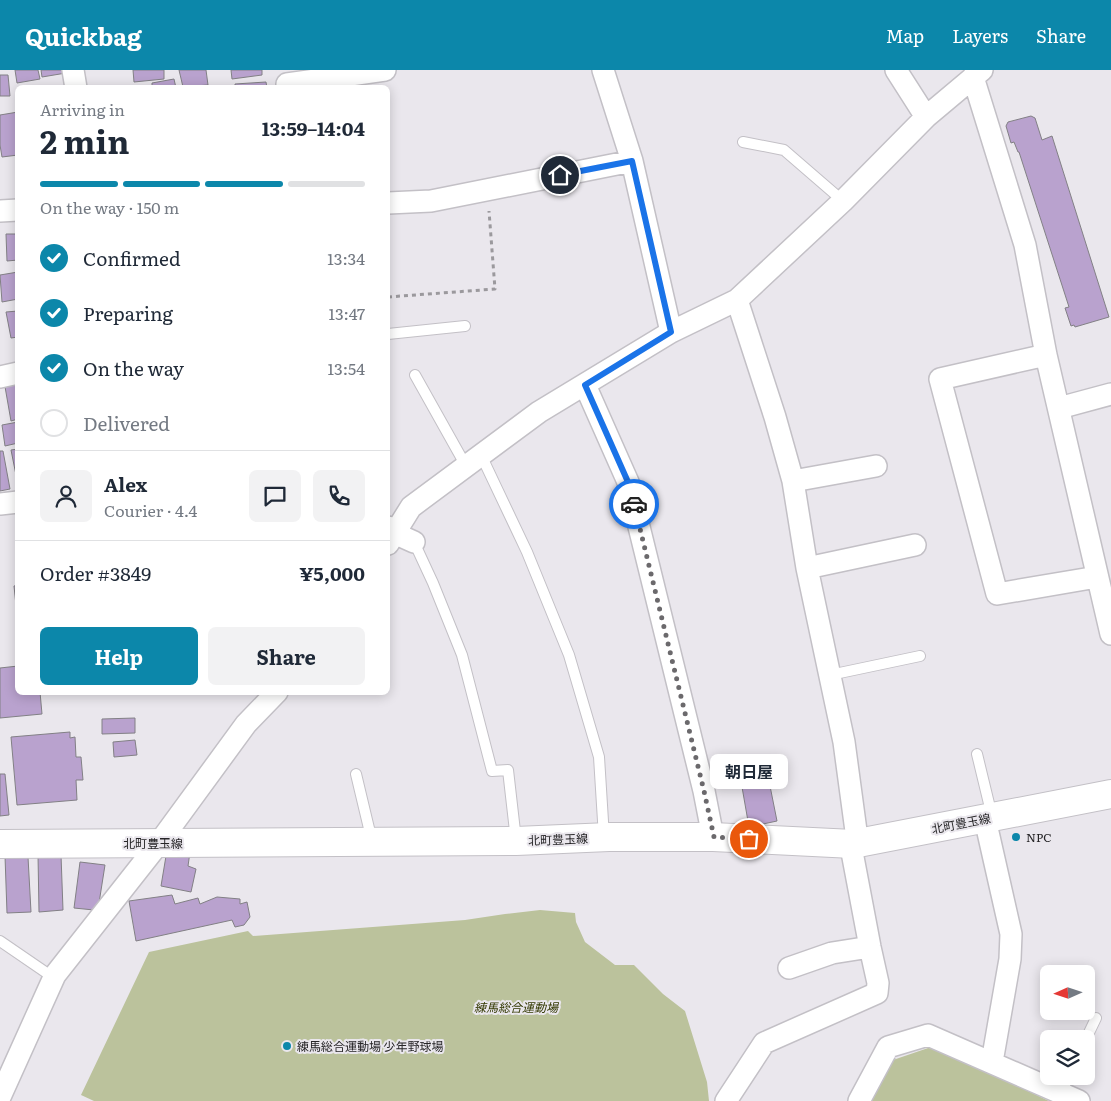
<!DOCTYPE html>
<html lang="en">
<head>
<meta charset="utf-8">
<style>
  :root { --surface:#fff; --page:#f2f2f3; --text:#1f2937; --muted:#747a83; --line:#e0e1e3; --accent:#0c87aa }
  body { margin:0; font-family:Literata,"Noto Sans JP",serif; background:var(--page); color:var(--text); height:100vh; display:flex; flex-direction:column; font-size:19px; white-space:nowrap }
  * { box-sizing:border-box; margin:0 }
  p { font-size:16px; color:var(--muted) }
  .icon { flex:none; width:28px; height:28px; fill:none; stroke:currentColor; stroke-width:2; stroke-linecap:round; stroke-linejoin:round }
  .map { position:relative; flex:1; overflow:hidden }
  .drawer { position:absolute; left:15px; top:15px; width:375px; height:610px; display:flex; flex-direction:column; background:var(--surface); border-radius:8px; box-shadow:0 2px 12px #0003 }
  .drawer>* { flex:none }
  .needle { width:32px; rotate:267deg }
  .controls { position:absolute; left:1040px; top:895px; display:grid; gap:10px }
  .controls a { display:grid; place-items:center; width:55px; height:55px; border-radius:8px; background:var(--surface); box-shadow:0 2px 12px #0003; font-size:25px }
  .pin { position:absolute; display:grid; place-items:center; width:42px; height:42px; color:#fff; margin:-21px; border:2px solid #fff; border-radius:50%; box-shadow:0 1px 5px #0007 }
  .courier { position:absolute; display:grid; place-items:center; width:50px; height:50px; margin:-25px; border:4px solid #1a73e8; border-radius:50%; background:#fff; color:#222; box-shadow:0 1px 6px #0007 }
  .bubble { position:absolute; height:35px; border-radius:8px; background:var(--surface); box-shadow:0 2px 12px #0003; font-size:16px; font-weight:700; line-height:35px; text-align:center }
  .head em { font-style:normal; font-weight:700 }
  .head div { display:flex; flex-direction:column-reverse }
  .head { display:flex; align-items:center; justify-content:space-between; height:85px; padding:0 25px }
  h1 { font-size:32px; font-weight:700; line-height:38px }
  .bar { display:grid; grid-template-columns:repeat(4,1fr); gap:8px 5px; align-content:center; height:60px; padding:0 25px }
  .bar i { height:6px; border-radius:4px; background:var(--line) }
  .bar .selected { background:var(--accent) }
  .bar p { grid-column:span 4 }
  .line { display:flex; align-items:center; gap:12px; padding:0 25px; border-top:1px solid var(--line) }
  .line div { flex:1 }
  .round { display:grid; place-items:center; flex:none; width:52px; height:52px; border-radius:8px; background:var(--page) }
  ol { padding:0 25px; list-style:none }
  li { display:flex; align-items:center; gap:15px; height:55px }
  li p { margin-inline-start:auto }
  li .icon { padding:5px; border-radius:50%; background:var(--accent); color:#fff; stroke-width:4 }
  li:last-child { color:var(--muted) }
  li i { width:28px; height:28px; border:2px solid var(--line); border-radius:50% }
  .primary-button { display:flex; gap:10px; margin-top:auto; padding:10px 25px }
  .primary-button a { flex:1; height:58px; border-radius:8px; background:var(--accent); color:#fff; font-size:20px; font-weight:700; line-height:58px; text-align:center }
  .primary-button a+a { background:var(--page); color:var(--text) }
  header { display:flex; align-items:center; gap:30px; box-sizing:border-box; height:70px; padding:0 25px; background:var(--accent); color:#fff }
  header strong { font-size:24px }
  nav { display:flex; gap:28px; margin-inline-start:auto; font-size:18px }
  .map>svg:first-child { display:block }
  .green { fill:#bbc29c }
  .building { fill:#b9a2ce; stroke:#828085 }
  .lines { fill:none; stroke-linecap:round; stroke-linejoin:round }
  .lane-casing { stroke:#c3c0c6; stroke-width:12 }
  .street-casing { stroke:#c3c0c6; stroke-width:24 }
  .secondary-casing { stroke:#c3c0c6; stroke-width:30 }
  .path { stroke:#9b999d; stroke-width:3; stroke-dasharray:4 4; stroke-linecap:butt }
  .lane { stroke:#fff; stroke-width:10 }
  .street { stroke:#fff; stroke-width:21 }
  .secondary { stroke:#fff; stroke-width:28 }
  .done { stroke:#6b696c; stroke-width:5; stroke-dasharray:0 9 }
  .route { stroke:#1a73e8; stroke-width:6 }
  .poi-dot { fill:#0c87aa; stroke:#eae7ed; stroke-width:2 }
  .labels { text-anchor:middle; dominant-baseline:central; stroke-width:4; stroke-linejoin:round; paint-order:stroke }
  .street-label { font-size:12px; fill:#262527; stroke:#eae7ed }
  .poi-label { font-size:12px; fill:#262527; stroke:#eae7ed; text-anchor:start }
  .park-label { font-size:12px; font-style:italic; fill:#323800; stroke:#eae7ed }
</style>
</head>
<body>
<header>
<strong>Quickbag</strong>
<nav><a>Map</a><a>Layers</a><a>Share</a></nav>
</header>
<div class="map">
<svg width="1111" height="1031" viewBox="0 0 1111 1031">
  <rect width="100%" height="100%" fill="#eae7ed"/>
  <!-- green -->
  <path class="green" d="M540 840 575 843 576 852 585 872 615 895H634L663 924 685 941 707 1012 709 1031H94L81 1025 149 882 248 861 253 866 465 850 505 844Z
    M934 976 1049 1031H868L893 990Z"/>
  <!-- building -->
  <path class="building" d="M15 0H38L40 9 17 13Z
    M41 0H65L66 3 42 7Z
    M133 0H164V9L134 12Z
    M179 0H206L208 15 183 17Z
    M231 0H262V5L232 9Z
    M0 5H8L10 26H0Z
    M174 9 176 18H152V13Z
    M266 12 267 18H235V14Z
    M18 42V85L2 87 0 75V45Z
    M1031 46 1035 48 1042 70 1052 66 1109 247 1075 257 1074 255 1071 256 1065 238 1069 237 1019 82H1018L1014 72 1011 73 1006 56 1008 52Z
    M6 164H18V190L7 191Z
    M18 202V229L2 232 0 205Z
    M18 241V267L11 268 6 242Z
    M18 309V349L11 351 4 311Z
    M18 352V373L5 376 2 355Z
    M18 379V415L11 380Z
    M0 381H3L10 419 0 421Z
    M18 515V555L14 516Z
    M18 596V622H40L42 644 0 648V598Z
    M135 648V663L102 664V649Z
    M70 662V668L75 667 76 687H81L83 710H76L77 730 17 735 11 667Z
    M135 670 137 685 114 687 113 672Z
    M0 704H5L9 745 0 746Z
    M769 711 777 751 749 757 742 717Z
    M167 780 190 782 188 796 196 799 191 822 161 816Z
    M38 785H61L63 840 39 842Z
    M5 786 28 787 31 842 7 843Z
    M80 792 105 795 99 833 94 840 74 838Z
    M172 825 175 834 198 828 200 834 217 827 240 829V834L247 832 250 847 244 855 235 857 232 850 136 871 129 831Z"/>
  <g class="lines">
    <!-- lane casing -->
    <g class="lane-casing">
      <path id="lane" d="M743 72 784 80 843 131
        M388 264 465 256
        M415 305 466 396
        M481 385 527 482 569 585 599 687 604 767
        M414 472 433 513 462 585 492 701 508 700 516 770
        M830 605 920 586
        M977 684 992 746
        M356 704 372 771
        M0 871 54 908
        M1086 969 1096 948
        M1061 1023 1069 1006"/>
    </g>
    <!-- street casing -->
    <g class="street-casing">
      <path id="street" d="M73 0 76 18
        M603 0 632 91 671 262
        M896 0 926 47
        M973 7 1025 175 1046 285 1111 564
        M287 14 385 0
        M388 133 431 131 632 91
        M0 141 18 140
        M1046 285 940 309 997 524 1097 507
        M0 307 18 303
        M585 315 628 412 704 721 713 767
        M1059 338 1111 324
        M793 411 876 396
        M0 434 18 432
        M388 457 394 463 414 472
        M388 474 411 437 539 342 671 262 737 230 843 131 926 47 982 0
        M807 498 915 475
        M985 749 1011 864 1010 889 992 992
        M789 898 832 883 870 877
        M0 1027 55 905 159 773 246 654 277 622
        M726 1031 764 973 877 923 878 913 870 877 852 782 856 761 844 672 807 498 793 411 775 347 737 230
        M859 1031 888 977 928 965 1079 1031"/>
    </g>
    <!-- secondary casing -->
    <g class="secondary-casing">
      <path id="secondary" d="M0 774 516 771 609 767H713L853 774 1111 724"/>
    </g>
    <!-- path -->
    <path class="path" d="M388 227 495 219 489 141"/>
    <!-- lane -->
    <use href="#lane" class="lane"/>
    <!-- street -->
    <use href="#street" class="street"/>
    <!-- secondary -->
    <use href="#secondary" class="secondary"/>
  </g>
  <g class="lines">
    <!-- done -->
    <path class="done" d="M634 434 704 721 714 767 749 769"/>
    <!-- route -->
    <path class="route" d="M560 105 632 91 671 262 585 315 628 412 634 434"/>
  </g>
  <!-- markers -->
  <g class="poi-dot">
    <circle cx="1016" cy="767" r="5"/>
    <circle cx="287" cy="976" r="5"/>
  </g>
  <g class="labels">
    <!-- street labels -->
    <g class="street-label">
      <text transform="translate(961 753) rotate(-11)">北町豊玉線</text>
      <text transform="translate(558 769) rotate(-2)">北町豊玉線</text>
      <text x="153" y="773">北町豊玉線</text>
    </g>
    <!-- poi labels -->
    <g class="poi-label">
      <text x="1026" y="767">NPC</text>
      <text x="297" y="976">練馬総合運動場 少年野球場</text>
    </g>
    <!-- park labels -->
    <g class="park-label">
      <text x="516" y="937">練馬総合運動場</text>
    </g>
  </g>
</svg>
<div class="controls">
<a><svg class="needle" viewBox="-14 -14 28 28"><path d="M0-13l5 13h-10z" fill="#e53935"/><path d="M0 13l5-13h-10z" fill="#747a83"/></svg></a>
<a><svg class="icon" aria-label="layers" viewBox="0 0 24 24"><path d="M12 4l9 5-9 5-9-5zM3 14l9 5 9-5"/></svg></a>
</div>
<div class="pin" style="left:749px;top:769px;background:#ea580c"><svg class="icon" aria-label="bag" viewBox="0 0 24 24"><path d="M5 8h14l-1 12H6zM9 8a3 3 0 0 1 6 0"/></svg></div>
<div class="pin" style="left:560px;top:105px;background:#1f2937"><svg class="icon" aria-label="home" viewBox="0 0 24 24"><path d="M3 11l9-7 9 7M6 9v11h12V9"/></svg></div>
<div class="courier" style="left:634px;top:434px"><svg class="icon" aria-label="car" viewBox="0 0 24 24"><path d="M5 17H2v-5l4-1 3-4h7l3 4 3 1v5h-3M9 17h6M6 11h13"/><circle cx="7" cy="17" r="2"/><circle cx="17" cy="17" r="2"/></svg></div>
<div class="bubble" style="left:710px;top:684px;width:78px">朝日屋</div>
<section class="drawer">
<div class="head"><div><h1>2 min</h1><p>Arriving in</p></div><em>13:59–14:04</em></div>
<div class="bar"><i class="selected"></i><i class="selected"></i><i class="selected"></i><i></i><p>On the way · 150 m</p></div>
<ol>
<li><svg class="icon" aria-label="check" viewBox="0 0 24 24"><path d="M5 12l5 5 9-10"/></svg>Confirmed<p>13:34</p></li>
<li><svg class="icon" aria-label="check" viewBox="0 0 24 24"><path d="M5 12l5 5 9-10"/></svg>Preparing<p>13:47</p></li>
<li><svg class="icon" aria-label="check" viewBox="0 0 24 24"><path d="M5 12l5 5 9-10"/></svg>On the way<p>13:54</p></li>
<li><i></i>Delivered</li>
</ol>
<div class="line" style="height:90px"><a class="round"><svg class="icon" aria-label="person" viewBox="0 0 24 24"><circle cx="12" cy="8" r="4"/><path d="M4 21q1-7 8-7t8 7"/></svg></a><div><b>Alex</b><p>Courier · 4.4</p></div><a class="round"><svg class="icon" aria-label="chat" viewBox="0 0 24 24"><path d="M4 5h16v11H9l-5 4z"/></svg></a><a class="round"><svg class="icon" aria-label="phone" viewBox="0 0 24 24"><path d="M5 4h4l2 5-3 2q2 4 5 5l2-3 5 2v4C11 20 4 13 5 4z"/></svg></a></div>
<div class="line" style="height:65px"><div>Order #3849</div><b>¥5,000</b></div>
<div class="primary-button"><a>Help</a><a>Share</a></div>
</section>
</div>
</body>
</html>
